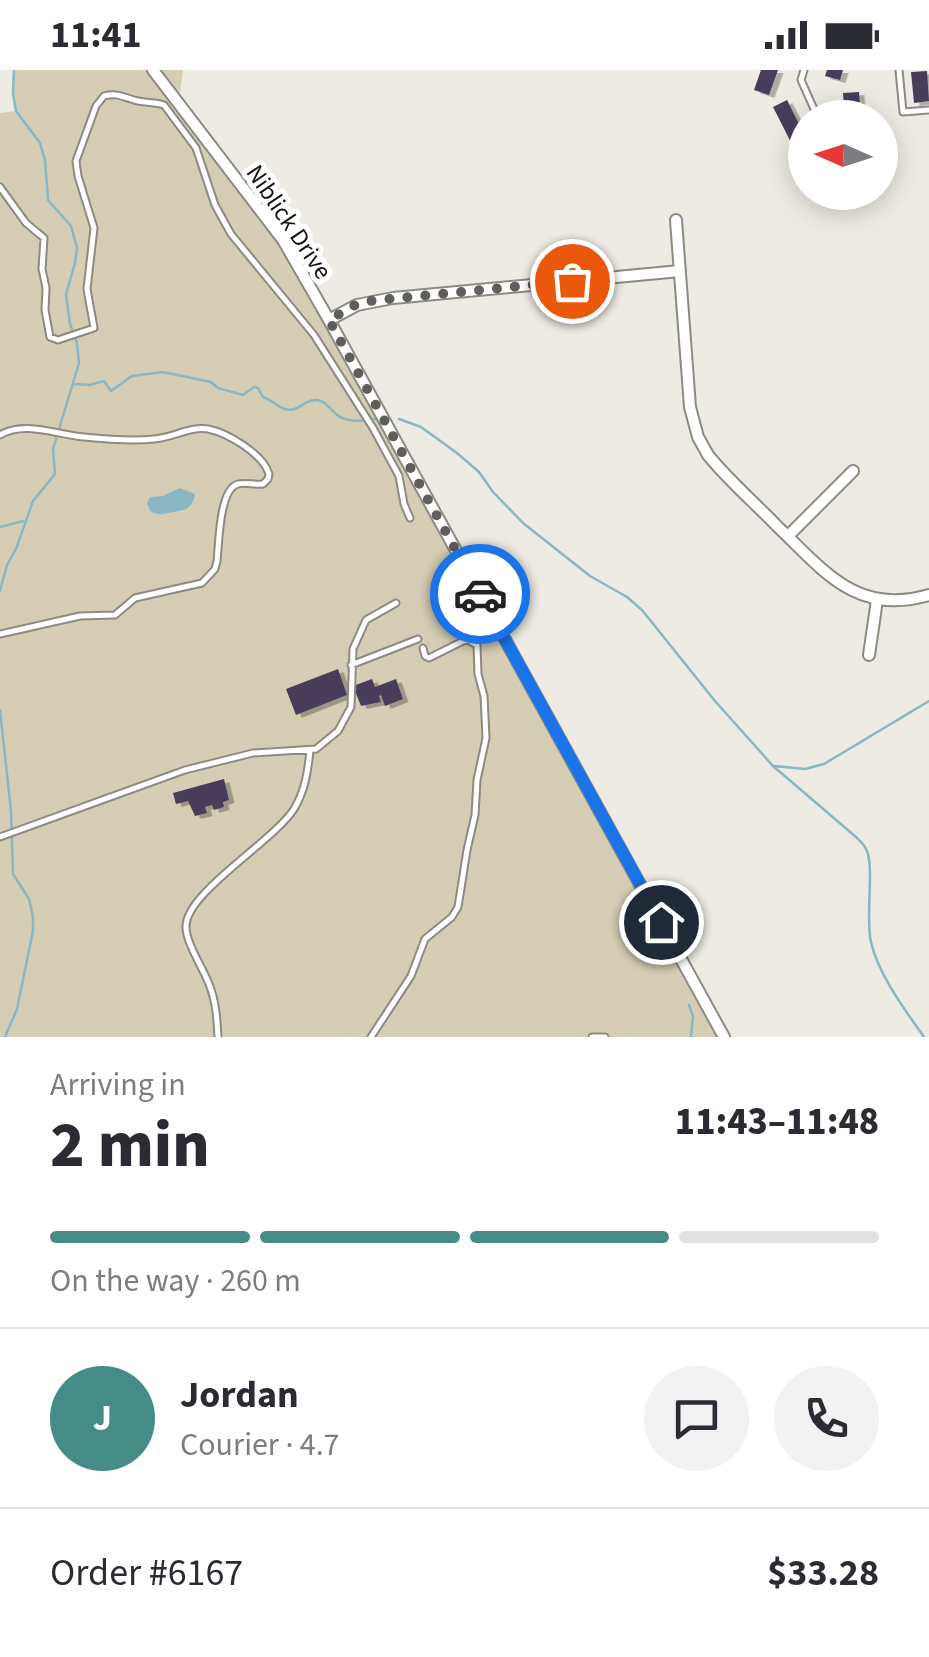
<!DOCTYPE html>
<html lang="en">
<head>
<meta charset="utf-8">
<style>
  :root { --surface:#fff; --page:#f2f2f3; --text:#2b2b33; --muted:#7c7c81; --line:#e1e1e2; --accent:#458c86 }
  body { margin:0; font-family:"Source Sans 3",sans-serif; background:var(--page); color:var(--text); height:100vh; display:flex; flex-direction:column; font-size:38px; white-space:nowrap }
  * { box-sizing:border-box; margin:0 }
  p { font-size:32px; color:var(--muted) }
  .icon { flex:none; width:55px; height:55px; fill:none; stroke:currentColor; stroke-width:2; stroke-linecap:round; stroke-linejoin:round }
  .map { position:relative; height:967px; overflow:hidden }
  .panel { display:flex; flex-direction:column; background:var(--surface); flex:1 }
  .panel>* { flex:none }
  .needle { width:65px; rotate:273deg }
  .tools { position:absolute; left:788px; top:30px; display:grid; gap:20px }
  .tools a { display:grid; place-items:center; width:110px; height:110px; border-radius:50%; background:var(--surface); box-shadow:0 5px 25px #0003; font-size:50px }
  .pin { position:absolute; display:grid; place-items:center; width:85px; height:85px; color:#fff; margin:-42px; border:5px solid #fff; border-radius:50%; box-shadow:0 2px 10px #0007 }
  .courier { position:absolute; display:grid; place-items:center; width:100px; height:100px; margin:-50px; border:8px solid #1a73e8; border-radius:50%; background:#fff; color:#222; box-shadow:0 2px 12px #0007 }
  .summary em { font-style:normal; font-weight:800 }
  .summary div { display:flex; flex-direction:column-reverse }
  .summary { display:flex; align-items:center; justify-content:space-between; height:170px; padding:0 50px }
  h1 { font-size:65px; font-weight:800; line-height:75px }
  .bar { display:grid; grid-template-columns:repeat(4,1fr); gap:15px 10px; align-content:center; height:120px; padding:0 50px }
  .bar i { height:12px; border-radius:8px; background:var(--line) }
  .bar .active { background:var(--accent) }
  .bar p { grid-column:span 4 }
  .line { display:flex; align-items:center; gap:25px; padding:0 50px; border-top:2px solid var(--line) }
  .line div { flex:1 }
  .round { display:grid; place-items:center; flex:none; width:105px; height:105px; border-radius:52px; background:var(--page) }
  .status { display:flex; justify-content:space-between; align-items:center; height:70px; padding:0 50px; background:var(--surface); direction:ltr }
  .status svg { height:28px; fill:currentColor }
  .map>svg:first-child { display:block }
  .green { fill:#d5ceb5 }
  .water { fill:#8ab7c3 }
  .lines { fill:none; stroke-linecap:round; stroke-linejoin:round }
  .stream { stroke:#8ab7c3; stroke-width:2.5 }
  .building { fill:#473d5a; filter:url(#shadow) }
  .lane-casing { stroke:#8c8a82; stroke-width:9 }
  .street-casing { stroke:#8c8a82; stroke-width:14 }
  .lane { stroke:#fff; stroke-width:5 }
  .street { stroke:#fff; stroke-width:10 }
  .done { stroke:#5f5e59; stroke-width:10; stroke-dasharray:0 18 }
  .route { stroke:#1a73e8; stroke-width:12 }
  .labels { text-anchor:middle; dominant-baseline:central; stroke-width:10; stroke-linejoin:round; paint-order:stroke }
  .street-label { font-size:25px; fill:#13120f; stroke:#fff }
</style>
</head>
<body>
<div class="status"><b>11:41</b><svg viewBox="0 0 49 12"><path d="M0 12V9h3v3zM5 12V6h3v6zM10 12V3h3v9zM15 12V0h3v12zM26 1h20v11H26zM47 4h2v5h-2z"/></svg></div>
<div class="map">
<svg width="929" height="967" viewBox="0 0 929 967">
  <defs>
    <filter id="shadow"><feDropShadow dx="5.5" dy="3" stdDeviation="0" flood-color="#0004"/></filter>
  </defs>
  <rect width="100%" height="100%" fill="#edebe3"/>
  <!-- green -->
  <path class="green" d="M14 0H183L178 37 280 172 719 967H0V43L16 41 12 8Z"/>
  <!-- water -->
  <path class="water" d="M180 418 195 424C192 439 186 440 173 442 163 444 161 446 150 441L147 433 150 427 163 426Z"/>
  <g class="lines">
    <!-- stream -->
    <path class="stream" d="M74 314 90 315 104 311 111 321 132 306 163 302 211 312 218 318 243 325 254 317 258 318 263 327C272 330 276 336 285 339 298 343 304 330 315 330 326 329 332 344 342 348 352 352 365 351 375 349
      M399 349 421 357 457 383 479 402 493 422 523 453 590 506 627 527 642 540 715 631 773 696 856 767C860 771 864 774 866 779 875 795 865 848 871 872 878 904 905 940 924 967
      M0 457 23 451
      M0 521 7 495 16 479 33 431 55 404 53 379 79 293 77 273 70 254 66 224 75 193 77 178 71 156 48 130 45 90 40 73 16 41 13 24 14 0
      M0 640 11 741 13 804 29 829 33 847V861L17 939 5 967
      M774 696 805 699 824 694 929 631
      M689 935 693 946 691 967"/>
  </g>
  <!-- building -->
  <path class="building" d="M761 0H778L769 25 754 20Z
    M827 0H843L840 10 825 6Z
    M927 1 929 31 914 33 911 2Z
    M859 22 861 48H845L843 23Z
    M787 30 805 66V100L773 37Z
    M338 599 347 625 296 645 286 619Z
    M372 609 375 617 396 609 403 629 385 636 381 625 379 626 381 632 361 636 353 616Z
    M224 709 229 730 223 732 224 737 214 740 212 735 205 737 207 743 195 746 188 731 176 734 173 723Z"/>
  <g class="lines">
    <!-- lane casing -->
    <g class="lane-casing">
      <path id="lane" d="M804 0 801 10 818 48
        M899 0 903 42 929 40
        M0 117 26 153 44 168 42 199 46 218 45 240 50 267 58 270 94 258 87 219 94 158 78 106 76 91 96 36 104 26C118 22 124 28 138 31 147 33 155 32 164 35L196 78 215 135 231 164 314 265 373 358 399 406 404 434 410 448
        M0 365C25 350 57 365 84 367 104 369 135 371 154 369 172 368 190 356 208 359 228 363 263 384 269 404L268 409 263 414C255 415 245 412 238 414 219 419 219 474 217 491L215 499 202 513 135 528 115 545 80 546 0 564
        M351 595 418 569
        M0 767 185 700 253 683 316 679 338 661 351 637 353 579 366 550 396 533
        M218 967C217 949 216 931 209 914 203 898 186 873 186 857 185 823 274 771 294 739 305 721 308 701 310 680
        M371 967 411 906 425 869 452 847 458 837 467 780 475 745 477 710 486 668 484 626 478 604 477 575 468 570 463 571 429 588 425 586 423 578
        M592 967H605"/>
    </g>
    <!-- street casing -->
    <g class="street-casing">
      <path id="street" d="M153 0 283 170 329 250 724 967
        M676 150 690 337 698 367 708 385C729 411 755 433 778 457 824 501 857 546 929 525
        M329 250 357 235 393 228 680 201
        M788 466 853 401
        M869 585 877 530"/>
    </g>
    <!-- lane -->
    <use href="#lane" class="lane"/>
    <!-- street -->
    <use href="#street" class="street"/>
  </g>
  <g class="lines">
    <!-- done -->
    <path class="done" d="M480 524 329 250 357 234 370 231 572 211"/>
    <!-- route -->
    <path class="route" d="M480 524 661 852"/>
  </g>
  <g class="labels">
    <!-- street labels -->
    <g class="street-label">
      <text transform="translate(289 152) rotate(56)">Niblick Drive</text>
    </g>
  </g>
</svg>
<div class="tools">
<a><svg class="needle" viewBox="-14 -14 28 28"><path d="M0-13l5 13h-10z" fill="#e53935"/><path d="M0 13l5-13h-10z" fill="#7c7c81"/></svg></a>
</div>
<div class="pin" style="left:572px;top:211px;background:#ea580c"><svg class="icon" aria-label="bag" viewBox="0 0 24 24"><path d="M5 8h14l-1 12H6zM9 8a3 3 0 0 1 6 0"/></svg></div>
<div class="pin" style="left:661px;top:852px;background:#1f2937"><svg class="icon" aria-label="home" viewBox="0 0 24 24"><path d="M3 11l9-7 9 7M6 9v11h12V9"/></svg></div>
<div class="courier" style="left:480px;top:524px"><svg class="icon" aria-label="car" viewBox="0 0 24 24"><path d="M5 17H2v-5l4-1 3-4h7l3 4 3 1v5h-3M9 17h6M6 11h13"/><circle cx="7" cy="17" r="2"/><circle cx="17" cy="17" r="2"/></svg></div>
</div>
<section class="panel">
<div class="summary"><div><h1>2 min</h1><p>Arriving in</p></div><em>11:43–11:48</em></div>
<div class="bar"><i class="active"></i><i class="active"></i><i class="active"></i><i></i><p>On the way · 260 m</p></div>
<div class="line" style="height:180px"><b class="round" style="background:var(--accent);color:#fff">J</b><div><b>Jordan</b><p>Courier · 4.7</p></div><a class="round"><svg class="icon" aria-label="chat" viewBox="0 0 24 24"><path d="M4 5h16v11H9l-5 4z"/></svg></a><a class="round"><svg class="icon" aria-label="phone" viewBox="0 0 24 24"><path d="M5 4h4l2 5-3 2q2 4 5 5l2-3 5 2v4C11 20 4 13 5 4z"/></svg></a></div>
<div class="line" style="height:130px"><div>Order #6167</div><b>$33.28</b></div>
</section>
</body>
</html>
